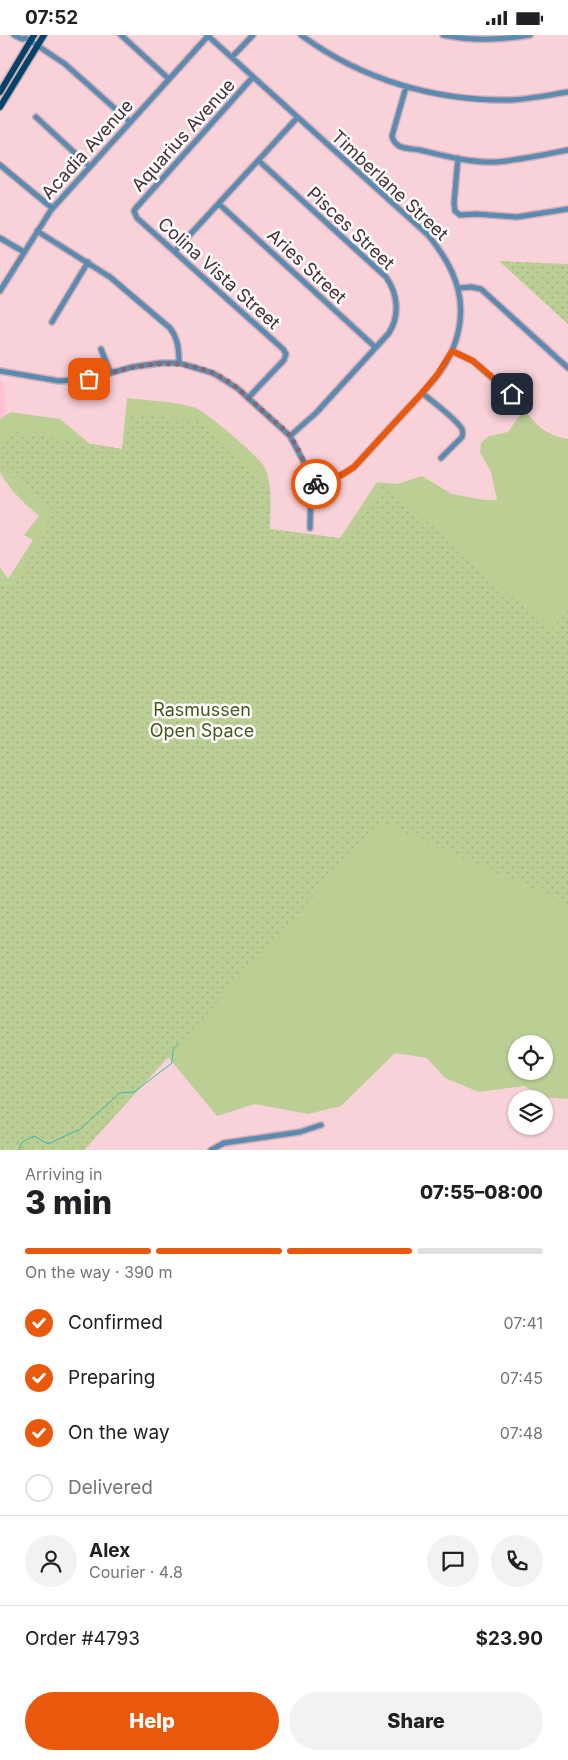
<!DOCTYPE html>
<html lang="en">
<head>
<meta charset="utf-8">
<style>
  :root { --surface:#fff; --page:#f2f2f2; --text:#202124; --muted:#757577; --line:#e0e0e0; --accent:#ea580c }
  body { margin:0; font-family:Inter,sans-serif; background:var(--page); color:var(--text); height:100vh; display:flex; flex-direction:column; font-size:19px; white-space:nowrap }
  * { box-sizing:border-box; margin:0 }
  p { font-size:16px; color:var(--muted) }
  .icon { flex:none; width:28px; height:28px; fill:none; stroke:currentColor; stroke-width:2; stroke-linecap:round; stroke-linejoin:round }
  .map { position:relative; height:1115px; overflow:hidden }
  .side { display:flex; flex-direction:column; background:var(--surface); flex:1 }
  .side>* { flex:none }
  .buttons { position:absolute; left:508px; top:1000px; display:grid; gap:10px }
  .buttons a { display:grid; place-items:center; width:45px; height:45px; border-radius:50%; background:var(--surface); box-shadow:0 1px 4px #0004; font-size:25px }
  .pin { position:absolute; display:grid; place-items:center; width:42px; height:42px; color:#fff; margin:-21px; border-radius:10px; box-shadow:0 2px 8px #0006 }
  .courier { position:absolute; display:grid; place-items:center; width:50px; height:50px; margin:-25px; border:4px solid #ea580c; border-radius:50%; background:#fff; color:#222; box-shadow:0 1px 6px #0007 }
  .headline em { font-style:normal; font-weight:800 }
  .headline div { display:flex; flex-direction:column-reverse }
  .headline { display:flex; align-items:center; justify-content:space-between; height:85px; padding:0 25px }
  h1 { font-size:32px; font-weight:800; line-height:38px }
  .bar { display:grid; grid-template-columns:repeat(4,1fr); gap:8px 5px; align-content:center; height:60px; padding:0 25px }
  .bar i { height:6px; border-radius:4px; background:var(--line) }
  .bar .on { background:var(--accent) }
  .bar p { grid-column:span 4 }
  .line { display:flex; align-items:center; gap:12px; padding:0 25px; border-top:1px solid var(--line) }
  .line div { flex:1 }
  .round { display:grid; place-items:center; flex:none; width:52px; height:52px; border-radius:26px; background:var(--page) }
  ol { padding:0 25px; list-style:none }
  li { display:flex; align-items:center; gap:15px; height:55px }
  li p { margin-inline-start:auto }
  li .icon { padding:5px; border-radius:50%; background:var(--accent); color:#fff; stroke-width:4 }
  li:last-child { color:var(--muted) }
  li i { width:28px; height:28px; border:2px solid var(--line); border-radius:50% }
  .primary-button { display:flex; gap:10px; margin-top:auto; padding:10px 25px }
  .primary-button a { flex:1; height:58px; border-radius:30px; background:var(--accent); color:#fff; font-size:20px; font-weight:800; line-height:58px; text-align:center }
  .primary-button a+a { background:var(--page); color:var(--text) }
  .status { display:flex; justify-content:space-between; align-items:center; height:35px; padding:0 25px; background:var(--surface); direction:ltr }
  .status svg { height:14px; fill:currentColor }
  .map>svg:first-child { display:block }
  .built { fill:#fec2d0 }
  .grass { fill:#bbcf95; fill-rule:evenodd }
  .park { fill:url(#park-dots) }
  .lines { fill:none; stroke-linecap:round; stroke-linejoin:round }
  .stream { stroke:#3abbab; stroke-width:1 }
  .minor-casing { stroke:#d2adb5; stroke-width:8 }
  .major-casing { stroke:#d2adb5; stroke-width:9 }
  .minor { stroke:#5b8bb1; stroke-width:5 }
  .major { stroke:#03436a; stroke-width:6 }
  .done { stroke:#86686e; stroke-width:5; stroke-dasharray:0 9 }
  .route { stroke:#ea580c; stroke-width:6 }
  .labels { text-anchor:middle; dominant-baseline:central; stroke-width:5; stroke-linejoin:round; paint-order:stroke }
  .street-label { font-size:18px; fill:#482f35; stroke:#fefefe }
  .park-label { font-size:18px; fill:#47581d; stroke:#fefefe }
</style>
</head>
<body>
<div class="status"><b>07:52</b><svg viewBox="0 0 49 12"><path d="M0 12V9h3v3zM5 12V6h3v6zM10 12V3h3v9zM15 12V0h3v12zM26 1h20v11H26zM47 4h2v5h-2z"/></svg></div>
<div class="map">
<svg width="568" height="1115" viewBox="0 0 568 1115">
  <defs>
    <pattern id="park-dots" width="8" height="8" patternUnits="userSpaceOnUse" patternTransform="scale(1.25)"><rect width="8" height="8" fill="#bbcf95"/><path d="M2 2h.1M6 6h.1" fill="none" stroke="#a2b281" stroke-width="1.8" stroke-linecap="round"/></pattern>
  </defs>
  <rect width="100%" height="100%" fill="#f9d1d9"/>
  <!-- built -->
  <path class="built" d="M0 346 3 347 7 381 0 410Z"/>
  <!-- grass -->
  <path class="grass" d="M127 363C150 366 174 366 196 373 205 376 262 424 265 433 273 451 270 474 270 494L340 503 377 447 397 449 422 441 452 459 485 465H497L491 437 480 417 481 408 489 401 508 397 524 375C538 391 545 400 568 404V1064L542 1062 524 1051 479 1057 445 1043 427 1023 395 1018 341 1071 308 1079 255 1069 217 1081 168 1022 84 1115H0V532L8 544 33 505 24 500 39 481C24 468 9 455 0 437V384L11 377 60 384 90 409 122 414ZM516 1009H544V1036H516Z"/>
  <!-- park -->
  <path class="park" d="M499 226 568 229V289Z
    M132 378 199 386 270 453V494L345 504 384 449 550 595 568 576V869L381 787 84 1115H0V551L14 548 46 496 49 475 0 431V415L13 396 122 414Z"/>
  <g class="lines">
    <!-- stream -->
    <path class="stream" d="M19 1115 22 1107 34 1101 48 1109 80 1094 120 1058 134 1057 172 1028 173 1015 178 1009"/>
    <!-- minor casing -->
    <g class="minor-casing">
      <path id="minor" d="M14 0 22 4 26 3 65 29 130 87
        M121 0 169 44
        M207 0 428 200C457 235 471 271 452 316 441 342 417 363 398 384 383 400 369 416 354 432 340 442 328 447 311 450
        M301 0C362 45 435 66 511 65 530 64 549 60 568 57
        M443 0C472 6 502 5 530 0
        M232 22 253 0
        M406 52 392 101C395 115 409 113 420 115 445 121 471 128 496 127 520 125 544 120 568 115
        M36 82 90 132
        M458 123 454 168 455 176 460 180 476 179 517 182 568 174
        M259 126 386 242C398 259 400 280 389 298L316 378 290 401
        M0 130 52 173
        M219 169 375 312
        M37 196 110 242 170 293C178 304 179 314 179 328
        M0 203 24 217
        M175 216 297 83
        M459 253 471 252 481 254 568 333
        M0 256 51 175 208 1
        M52 287 88 227
        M101 314 110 337
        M452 316 473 326 511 359
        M0 336 59 346 89 344 132 332 161 328H179L213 338 237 353 290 401 308 435 311 450 310 493
        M422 358C432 366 456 384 462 394 463 398 463 398 462 402L441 423
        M248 363 284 325 286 319 283 314 137 183 134 176 136 173 253 42
        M211 1115 224 1108 300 1097 321 1090"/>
    </g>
    <!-- major casing -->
    <g class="major-casing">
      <path id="major" d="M0 57 34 0
        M0 72 44 0"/>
    </g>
    <!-- minor -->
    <use href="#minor" class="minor"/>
    <!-- major -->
    <use href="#major" class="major"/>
  </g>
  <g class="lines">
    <!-- done -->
    <path class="done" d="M89 344C135 330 183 318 226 345 239 353 250 365 262 375 271 384 282 391 290 401 300 415 307 433 312 450L316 449"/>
    <!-- route -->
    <path class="route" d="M316 449C331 446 342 441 354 432L422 358 437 340 452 316 473 326 512 359"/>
  </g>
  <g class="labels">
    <!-- street labels -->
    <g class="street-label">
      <text transform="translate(183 100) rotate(-48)">Aquarius Avenue</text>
      <text transform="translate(87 114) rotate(-48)">Acadia Avenue</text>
      <text transform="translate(390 150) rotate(43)">Timberlane Street</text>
      <text transform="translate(351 193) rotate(43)">Pisces Street</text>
      <text transform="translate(307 231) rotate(43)">Aries Street</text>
      <text transform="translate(219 238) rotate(42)">Colina Vista Street</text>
    </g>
    <!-- park labels -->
    <g class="park-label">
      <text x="202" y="674">Rasmussen<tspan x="202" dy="21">Open Space</tspan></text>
    </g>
  </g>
</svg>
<div class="buttons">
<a><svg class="icon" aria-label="locate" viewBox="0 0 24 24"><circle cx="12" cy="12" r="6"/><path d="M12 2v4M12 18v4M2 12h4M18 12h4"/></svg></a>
<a><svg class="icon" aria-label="layers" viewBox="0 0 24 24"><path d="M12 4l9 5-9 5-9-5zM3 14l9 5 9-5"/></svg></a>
</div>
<div class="pin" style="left:89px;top:344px;background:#ea580c"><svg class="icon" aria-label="bag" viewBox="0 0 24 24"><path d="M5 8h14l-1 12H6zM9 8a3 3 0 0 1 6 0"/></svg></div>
<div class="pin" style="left:512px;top:359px;background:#1f2937"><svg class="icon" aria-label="home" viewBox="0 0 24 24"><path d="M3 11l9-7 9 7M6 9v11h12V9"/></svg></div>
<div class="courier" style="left:316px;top:449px"><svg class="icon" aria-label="bike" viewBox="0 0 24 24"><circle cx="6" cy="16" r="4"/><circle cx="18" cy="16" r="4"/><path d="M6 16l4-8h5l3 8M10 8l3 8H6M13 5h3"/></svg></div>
</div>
<section class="side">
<div class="headline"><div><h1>3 min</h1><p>Arriving in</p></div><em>07:55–08:00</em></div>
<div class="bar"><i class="on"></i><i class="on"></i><i class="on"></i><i></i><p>On the way · 390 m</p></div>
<ol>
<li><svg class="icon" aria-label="check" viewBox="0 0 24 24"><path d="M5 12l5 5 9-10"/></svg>Confirmed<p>07:41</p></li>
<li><svg class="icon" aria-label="check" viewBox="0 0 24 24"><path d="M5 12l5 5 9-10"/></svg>Preparing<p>07:45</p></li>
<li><svg class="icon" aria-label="check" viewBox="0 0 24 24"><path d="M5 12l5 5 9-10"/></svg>On the way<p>07:48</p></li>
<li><i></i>Delivered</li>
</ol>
<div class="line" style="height:90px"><a class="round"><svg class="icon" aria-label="person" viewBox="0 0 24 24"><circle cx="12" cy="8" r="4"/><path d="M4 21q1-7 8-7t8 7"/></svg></a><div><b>Alex</b><p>Courier · 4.8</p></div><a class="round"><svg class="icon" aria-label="chat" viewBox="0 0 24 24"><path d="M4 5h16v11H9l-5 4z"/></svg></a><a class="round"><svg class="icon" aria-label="phone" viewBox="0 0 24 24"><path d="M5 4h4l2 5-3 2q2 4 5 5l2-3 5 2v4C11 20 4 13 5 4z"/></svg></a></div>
<div class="line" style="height:65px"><div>Order #4793</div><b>$23.90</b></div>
<div class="primary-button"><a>Help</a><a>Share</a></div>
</section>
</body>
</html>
